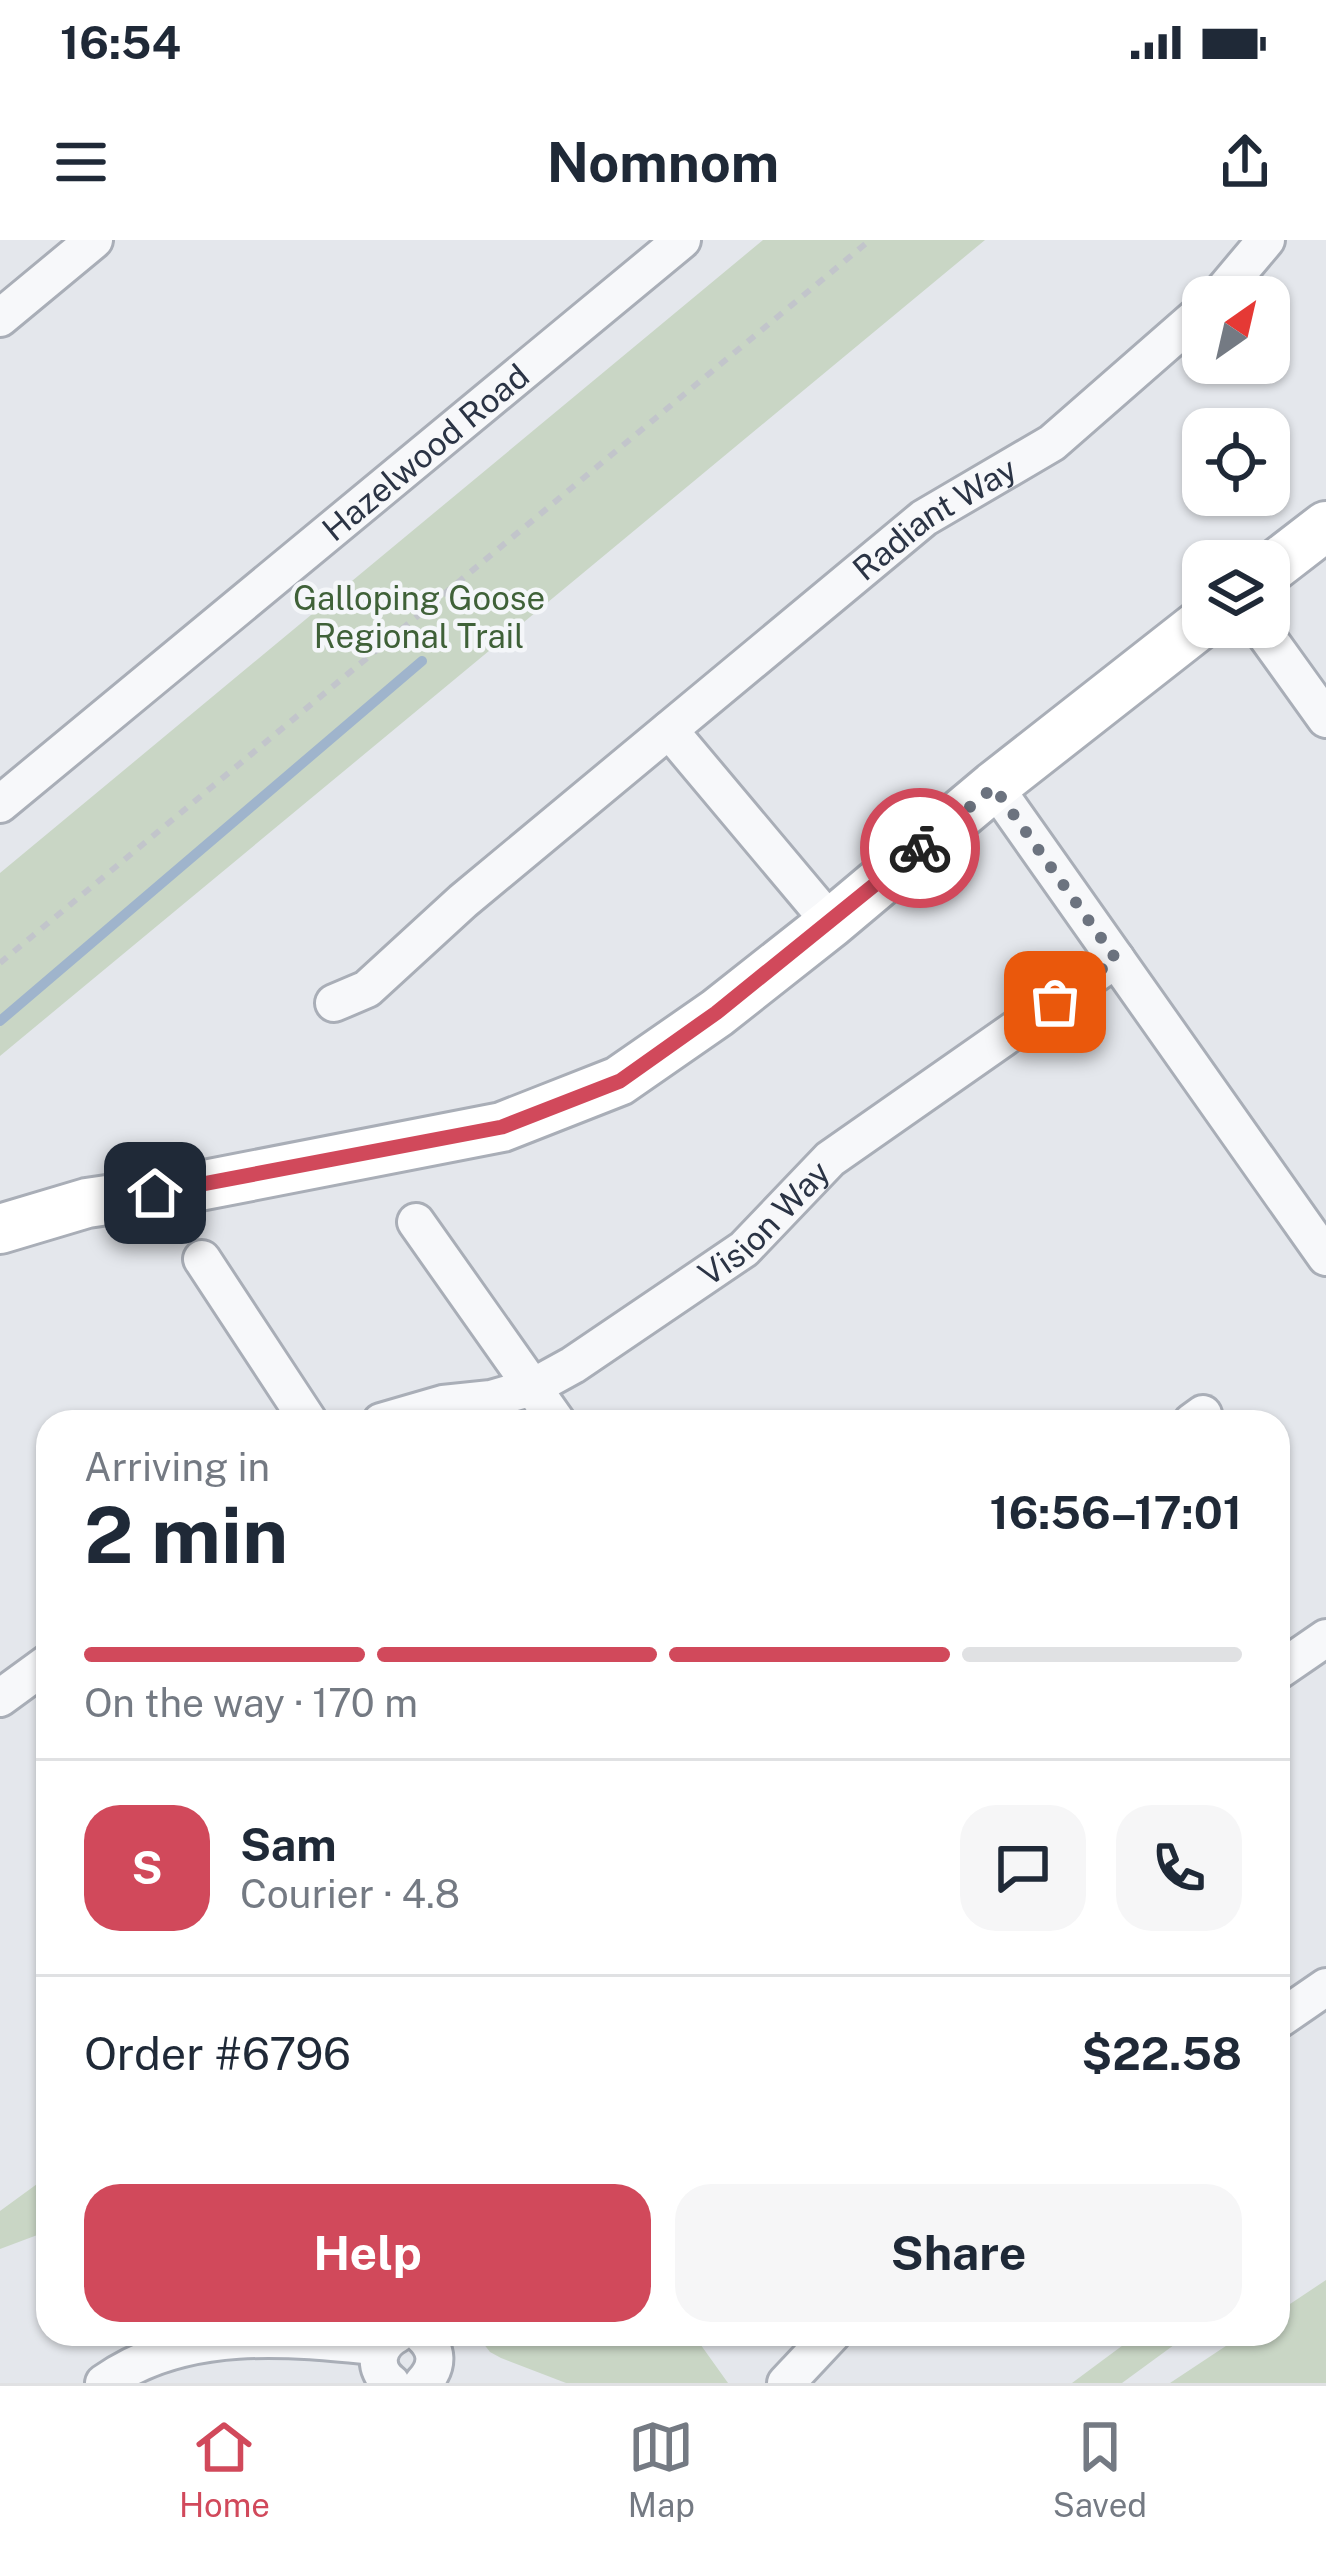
<!DOCTYPE html>
<html lang="en">
<head>
<meta charset="utf-8">
<style>
  :root { --surface:#fff; --page:#f6f6f7; --text:#1f2937; --muted:#747a83; --line:#e0e1e3; --accent:#d1495b }
  body { margin:0; font-family:"Public Sans",sans-serif; background:var(--page); color:var(--text); height:100vh; display:flex; flex-direction:column; font-size:45px; white-space:nowrap }
  * { box-sizing:border-box; margin:0 }
  p { font-size:39px; color:var(--muted) }
  .icon { flex:none; width:66px; height:66px; fill:none; stroke:currentColor; stroke-width:2; stroke-linecap:round; stroke-linejoin:round }
  .map { position:relative; flex:1; overflow:hidden }
  .drawer { position:absolute; left:36px; top:1170px; width:1254px; height:936px; display:flex; flex-direction:column; background:var(--surface); border-radius:36px; box-shadow:0 3px 9px #0004 }
  .drawer>* { flex:none }
  .needle { width:78px; rotate:34deg }
  .tools { position:absolute; left:1182px; top:36px; display:grid; gap:24px }
  .tools a { display:grid; place-items:center; width:108px; height:108px; border-radius:24px; background:var(--surface); box-shadow:0 3px 9px #0004; font-size:60px }
  .pin { position:absolute; display:grid; place-items:center; width:102px; height:102px; color:#fff; margin:-51px; border-radius:24px; box-shadow:0 6px 18px #0006 }
  .courier { position:absolute; display:grid; place-items:center; width:120px; height:120px; margin:-60px; border:9px solid #d1495b; border-radius:50%; background:#fff; color:#222; box-shadow:0 3px 15px #0007 }
  .overview em { font-style:normal; font-weight:700 }
  .overview div { display:flex; flex-direction:column-reverse }
  .overview { display:flex; align-items:center; justify-content:space-between; height:204px; padding:0 48px }
  h1 { font-size:78px; font-weight:700; line-height:90px }
  .bar { display:grid; grid-template-columns:repeat(4,1fr); gap:18px 12px; align-content:center; height:144px; padding:0 48px }
  .bar i { height:15px; border-radius:9px; background:var(--line) }
  .bar .current { background:var(--accent) }
  .bar p { grid-column:span 4 }
  .line { display:flex; align-items:center; gap:30px; padding:0 48px; border-top:3px solid var(--line) }
  .line div { flex:1 }
  .round { display:grid; place-items:center; flex:none; width:126px; height:126px; border-radius:36px; background:var(--page) }
  .button { display:flex; gap:24px; margin-top:auto; padding:24px 48px }
  .button a { flex:1; height:138px; border-radius:36px; background:var(--accent); color:#fff; font-size:48px; font-weight:700; line-height:138px; text-align:center }
  .button a+a { background:var(--page); color:var(--text) }
  .status { display:flex; justify-content:space-between; align-items:center; height:84px; padding:0 60px; background:var(--surface); direction:ltr }
  .status svg { height:33px; fill:currentColor }
  header { display:flex; justify-content:space-between; align-items:center; height:156px; padding:0 48px; background:var(--surface); font-size:54px; font-weight:700 }
  .dock { display:flex; justify-content:space-around; align-items:center; height:168px; border-top:3px solid var(--line); background:var(--surface); font-size:33px; color:var(--muted) }
  .dock a { display:grid; justify-items:center; gap:6px }
  .dock .current { color:var(--accent) }
  .map>svg:first-child { display:block }
  .green { fill:#c9d6c5 }
  .lines { fill:none; stroke-linecap:round; stroke-linejoin:round }
  .stream { stroke:#9fb4cc; stroke-width:10 }
  .minor-casing { stroke:#a9aeb7; stroke-width:42 }
  .secondary-casing { stroke:#a9aeb7; stroke-width:54 }
  .path { stroke:#c2c5cb; stroke-width:6; stroke-dasharray:9 9; stroke-linecap:butt }
  .minor { stroke:#f7f8fa; stroke-width:36 }
  .secondary { stroke:#fff; stroke-width:48 }
  .done { stroke:#6c737f; stroke-width:12; stroke-dasharray:0 21.6 }
  .route { stroke:#d1495b; stroke-width:15 }
  .labels { text-anchor:middle; dominant-baseline:central; stroke-width:9; stroke-linejoin:round; paint-order:stroke }
  .street-label { font-size:33px; fill:#2b3445; stroke:#f4f6f9 }
  .park-label { font-size:33px; fill:#3f6138; stroke:#f4f6f9 }
</style>
</head>
<body>
<div class="status"><b>16:54</b><svg viewBox="0 0 49 12"><path d="M0 12V9h3v3zM5 12V6h3v6zM10 12V3h3v9zM15 12V0h3v12zM26 1h20v11H26zM47 4h2v5h-2z"/></svg></div>
<header><svg class="icon" aria-label="menu" viewBox="0 0 24 24"><path d="M4 6h16M4 12h16M4 18h16"/></svg>Nomnom<svg class="icon" aria-label="share" viewBox="0 0 24 24"><path d="M12 15V3M7 8l5-5 5 5M5 13v7h14v-7"/></svg></header>
<div class="map">
<svg width="1326" height="2143" viewBox="0 0 1326 2143">
  <rect width="100%" height="100%" fill="#e4e7ec"/>
  <!-- green -->
  <path class="green" d="M763 0H985L0 816V633Z
    M48 1936V1991L0 2009V1971Z
    M1326 2040V2143H1170L1244 2094H1278V2072Z
    M476 2094H693L728 2143H566L501 2118 490 2112Z
    M1138 2094H1189L1122 2143H1072Z"/>
  <g class="lines">
    <!-- stream -->
    <path class="stream" d="M0 781 422 421"/>
    <!-- minor casing -->
    <g class="minor-casing">
      <g id="minor">
        <path d="M1218 57 1266 0"/>
        <path d="M0 78 94 0"/>
        <path d="M1260 387 1326 479"/>
        <path d="M669 490 831 683"/>
        <path d="M994 546 1326 1017"/>
        <path id="s1" d="M0 564 682 0"/>
        <path id="s2" d="M334 763 367 749 463 661 924 278 1052 203 1203 71"/>
        <path d="M416 982 557 1182"/>
        <path d="M202 1019 309 1182"/>
        <path id="s3" d="M381 1182 443 1164 491 1159 533 1147 573 1125 744 1009 830 919 1116 719"/>
        <path d="M1192 1182 1203 1174"/>
        <path d="M1278 1431 1326 1398"/>
        <path d="M0 1458 48 1423"/>
        <path d="M1278 1780 1326 1747"/>
        <path d="M421 2094C438 2109 439 2126 423 2143"/>
        <path d="M104 2143C184 2086 289 2097 382 2107"/>
        <path d="M391 2143C372 2129 376 2105 397 2094"/>
        <path d="M786 2143 832 2094"/>
      </g>
    </g>
    <!-- secondary casing -->
    <g class="secondary-casing">
      <path id="secondary" d="M1269 330 1326 286
        M0 989 87 963 189 948 502 887 619 841 717 773 831 683 994 546 1203 382"/>
    </g>
    <!-- path -->
    <path class="path" d="M0 723 870 0"/>
    <!-- minor -->
    <use href="#minor" class="minor"/>
    <!-- secondary -->
    <use href="#secondary" class="secondary"/>
  </g>
  <g class="lines">
    <!-- done -->
    <path class="done" d="M920 608 994 547 1116 719 1055 762"/>
    <!-- route -->
    <path class="route" d="M155 953 502 887 620 841 716 773 920 608"/>
  </g>
  <g class="labels">
    <!-- street labels -->
    <g class="street-label">
      <text stroke="none"><textPath href="#s1" startOffset="552">Hazelwood Road</textPath></text>
      <text stroke="none"><textPath href="#s2" startOffset="774">Radiant Way</textPath></text>
      <text stroke="none"><textPath href="#s3" startOffset="441">Vision Way</textPath></text>
    </g>
    <!-- park labels -->
    <g class="park-label">
      <text x="419" y="358">Galloping Goose<tspan x="419" dy="38">Regional Trail</tspan></text>
    </g>
  </g>
</svg>
<div class="tools">
<a><svg class="needle" viewBox="-14 -14 28 28"><path d="M0-13l5 13h-10z" fill="#e53935"/><path d="M0 13l5-13h-10z" fill="#747a83"/></svg></a>
<a><svg class="icon" aria-label="locate" viewBox="0 0 24 24"><circle cx="12" cy="12" r="6"/><path d="M12 2v4M12 18v4M2 12h4M18 12h4"/></svg></a>
<a><svg class="icon" aria-label="layers" viewBox="0 0 24 24"><path d="M12 4l9 5-9 5-9-5zM3 14l9 5 9-5"/></svg></a>
</div>
<div class="pin" style="left:1055px;top:762px;background:#ea580c"><svg class="icon" aria-label="bag" viewBox="0 0 24 24"><path d="M5 8h14l-1 12H6zM9 8a3 3 0 0 1 6 0"/></svg></div>
<div class="pin" style="left:155px;top:953px;background:#1f2937"><svg class="icon" aria-label="home" viewBox="0 0 24 24"><path d="M3 11l9-7 9 7M6 9v11h12V9"/></svg></div>
<div class="courier" style="left:920px;top:608px"><svg class="icon" aria-label="bike" viewBox="0 0 24 24"><circle cx="6" cy="16" r="4"/><circle cx="18" cy="16" r="4"/><path d="M6 16l4-8h5l3 8M10 8l3 8H6M13 5h3"/></svg></div>
<section class="drawer">
<div class="overview"><div><h1>2 min</h1><p>Arriving in</p></div><em>16:56–17:01</em></div>
<div class="bar"><i class="current"></i><i class="current"></i><i class="current"></i><i></i><p>On the way · 170 m</p></div>
<div class="line" style="height:216px"><b class="round" style="background:var(--accent);color:#fff">S</b><div><b>Sam</b><p>Courier · 4.8</p></div><a class="round"><svg class="icon" aria-label="chat" viewBox="0 0 24 24"><path d="M4 5h16v11H9l-5 4z"/></svg></a><a class="round"><svg class="icon" aria-label="phone" viewBox="0 0 24 24"><path d="M5 4h4l2 5-3 2q2 4 5 5l2-3 5 2v4C11 20 4 13 5 4z"/></svg></a></div>
<div class="line" style="height:156px"><div>Order #6796</div><b>$22.58</b></div>
<div class="button"><a>Help</a><a>Share</a></div>
</section>
</div>
<nav class="dock">
<a class="current"><svg class="icon" aria-label="home" viewBox="0 0 24 24"><path d="M3 11l9-7 9 7M6 9v11h12V9"/></svg>Home</a>
<a><svg class="icon" aria-label="map" viewBox="0 0 24 24"><path d="M3 6l6-2 6 2 6-2v14l-6 2-6-2-6 2zM9 4v14M15 6v14"/></svg>Map</a>
<a><svg class="icon" aria-label="saved" viewBox="0 0 24 24"><path d="M7 4h10v16l-5-4-5 4z"/></svg>Saved</a>
</nav>
</body>
</html>
